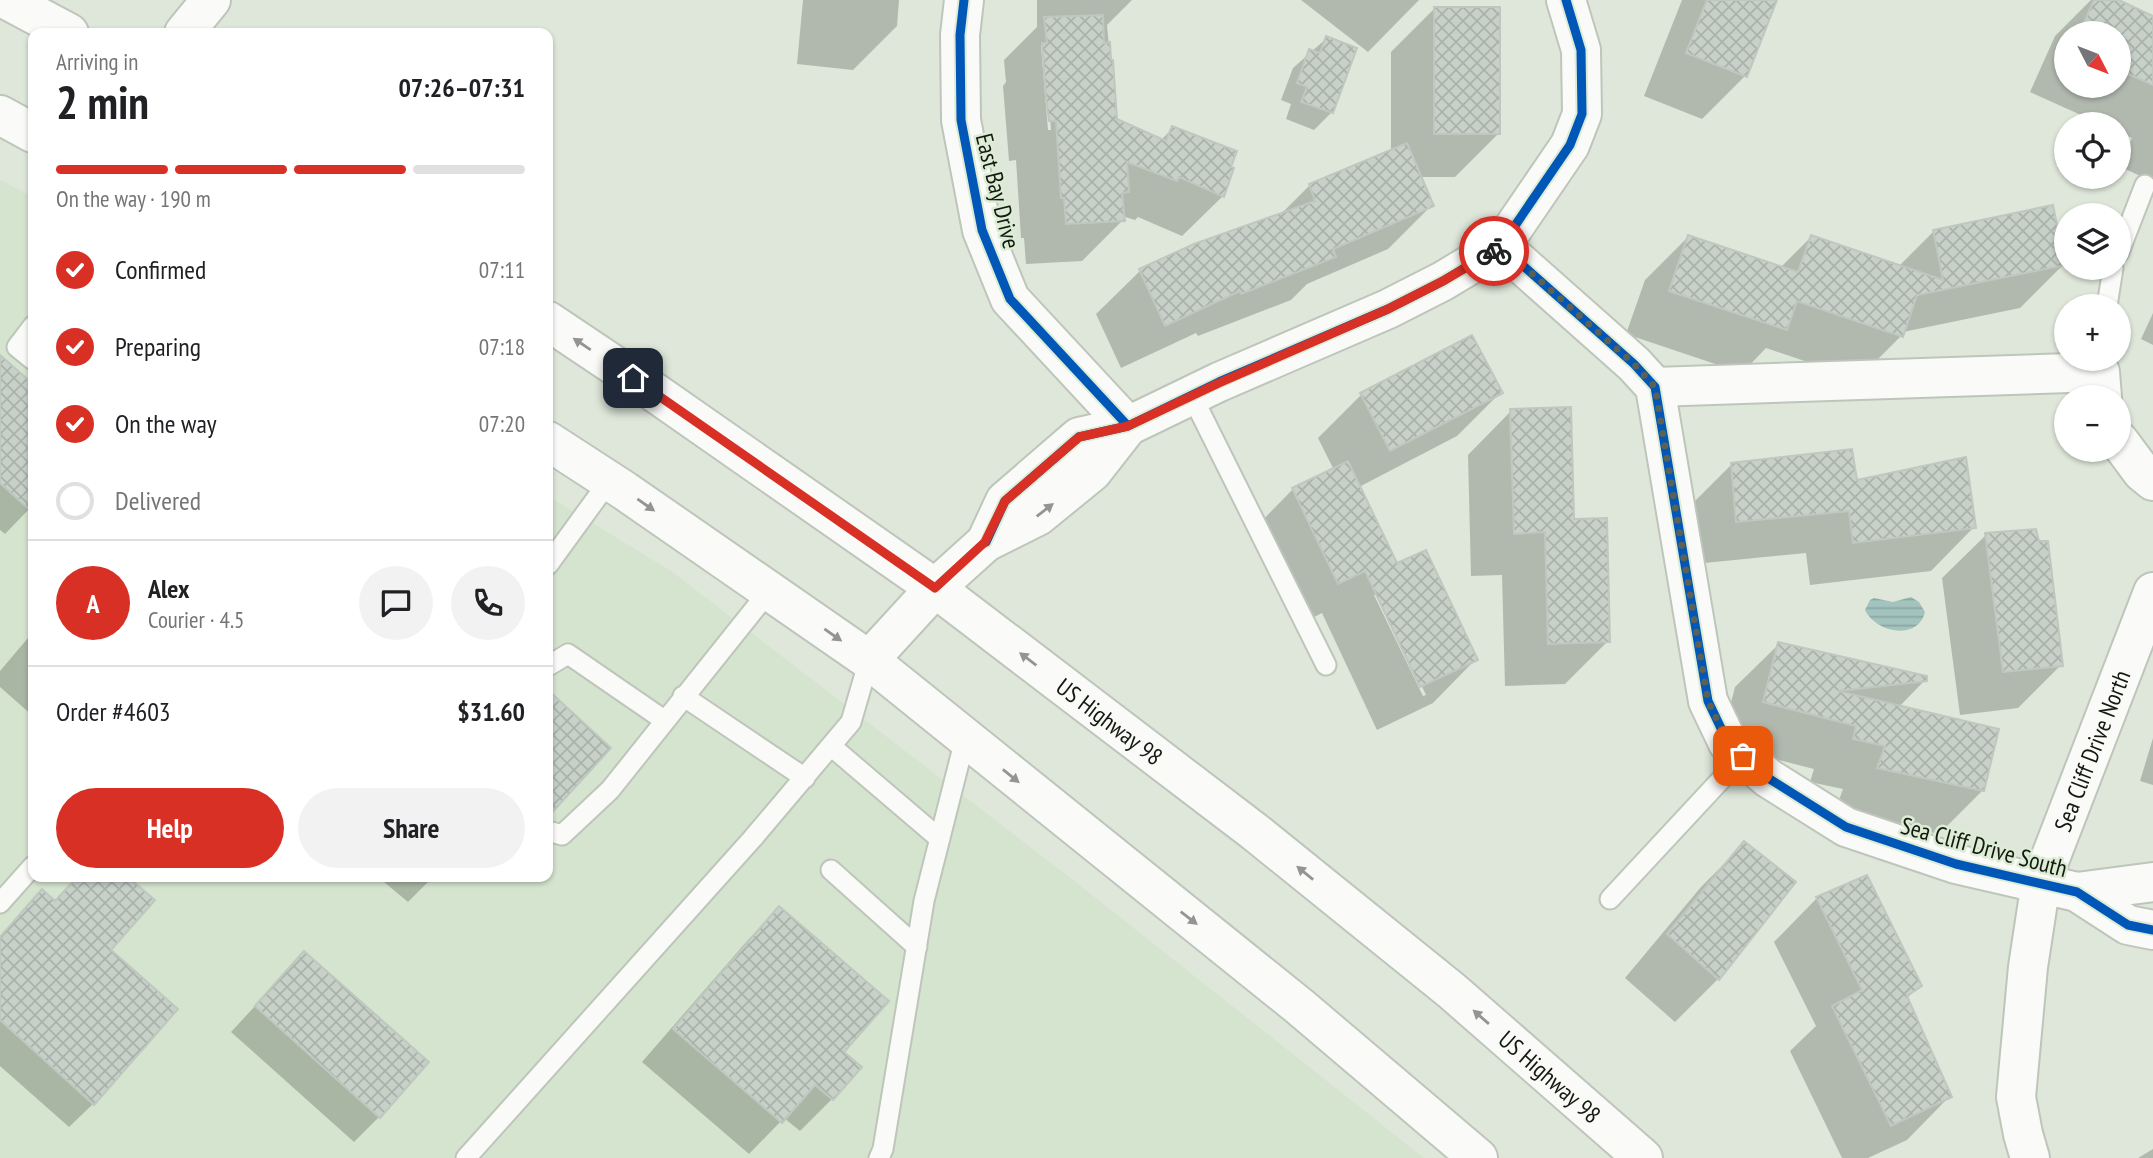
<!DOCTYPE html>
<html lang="en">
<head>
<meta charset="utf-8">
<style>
  :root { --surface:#fff; --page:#f2f2f2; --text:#202124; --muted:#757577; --line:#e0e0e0; --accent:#d93025 }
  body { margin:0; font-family:"PT Sans Narrow",sans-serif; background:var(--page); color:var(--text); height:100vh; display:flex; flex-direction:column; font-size:26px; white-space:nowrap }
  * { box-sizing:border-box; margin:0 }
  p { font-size:23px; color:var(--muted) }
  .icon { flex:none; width:38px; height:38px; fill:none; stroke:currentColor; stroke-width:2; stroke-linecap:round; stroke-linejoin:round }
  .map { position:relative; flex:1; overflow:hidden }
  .drawer { position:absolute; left:28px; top:28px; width:525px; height:854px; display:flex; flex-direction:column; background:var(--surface); border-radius:14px; box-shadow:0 2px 5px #0004 }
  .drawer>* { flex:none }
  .needle { width:46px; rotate:132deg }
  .buttons { position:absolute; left:2054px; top:21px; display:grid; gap:14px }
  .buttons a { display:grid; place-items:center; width:77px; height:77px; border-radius:50%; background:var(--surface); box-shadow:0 2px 5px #0004; font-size:35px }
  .pin { position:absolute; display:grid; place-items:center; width:60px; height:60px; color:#fff; margin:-30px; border-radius:14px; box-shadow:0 4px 10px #0006 }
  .courier { position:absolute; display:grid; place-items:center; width:70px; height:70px; margin:-35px; border:5px solid #d93025; border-radius:50%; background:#fff; color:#222; box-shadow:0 2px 9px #0007 }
  .headline em { font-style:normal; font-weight:700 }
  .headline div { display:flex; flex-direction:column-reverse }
  .headline { display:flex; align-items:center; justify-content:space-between; height:119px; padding:0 28px }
  h1 { font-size:46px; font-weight:700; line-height:52px }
  .bar { display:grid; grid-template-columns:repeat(4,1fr); gap:10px 7px; align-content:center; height:84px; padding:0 28px }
  .bar i { height:9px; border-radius:5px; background:var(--line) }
  .bar .active { background:var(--accent) }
  .bar p { grid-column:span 4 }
  .line { display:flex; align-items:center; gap:18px; padding:0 28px; border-top:2px solid var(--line) }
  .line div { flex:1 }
  .round { display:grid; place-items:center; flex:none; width:74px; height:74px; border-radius:37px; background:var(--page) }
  ol { padding:0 28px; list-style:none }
  li { display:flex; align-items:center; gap:21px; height:77px }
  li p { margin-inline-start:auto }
  li .icon { padding:7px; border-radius:50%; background:var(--accent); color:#fff; stroke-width:4 }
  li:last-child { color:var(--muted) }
  li i { width:38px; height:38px; border:4px solid var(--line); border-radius:50% }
  .cta { display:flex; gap:14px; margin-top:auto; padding:14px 28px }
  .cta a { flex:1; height:80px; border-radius:42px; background:var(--accent); color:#fff; font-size:28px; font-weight:700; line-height:80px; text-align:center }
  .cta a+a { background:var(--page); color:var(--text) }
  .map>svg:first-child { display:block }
  .built { fill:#d5e4ce }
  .water { fill:url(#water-rules) }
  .shadow { fill:#0003; fill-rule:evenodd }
  .building { fill:url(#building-cross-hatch); stroke:#bfc8c0; stroke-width:2 }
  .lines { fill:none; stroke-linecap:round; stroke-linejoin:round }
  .lane-casing { stroke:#bec5ba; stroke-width:23 }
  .street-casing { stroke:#bec5ba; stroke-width:42 }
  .primary-casing { stroke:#bec5ba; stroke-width:42 }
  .lane { stroke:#fafbf9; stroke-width:19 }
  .street { stroke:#fafbf9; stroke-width:38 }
  .primary { stroke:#fafbf9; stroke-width:38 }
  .cycleway-casing { stroke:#dcecd5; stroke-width:13 }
  .cycleway { stroke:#0057b8; stroke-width:9 }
  .oneway { fill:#929591 }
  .done { stroke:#5b6157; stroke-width:7; stroke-dasharray:0 12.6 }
  .route { stroke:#d93025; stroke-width:9 }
  .labels { text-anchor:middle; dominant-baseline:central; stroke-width:5; stroke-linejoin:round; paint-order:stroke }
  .street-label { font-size:24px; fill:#141911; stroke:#dcecd5 }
</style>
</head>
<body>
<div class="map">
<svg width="2153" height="1158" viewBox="0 0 2153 1158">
  <defs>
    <pattern id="water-rules" width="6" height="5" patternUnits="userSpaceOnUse" patternTransform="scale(1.75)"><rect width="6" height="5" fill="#a3c3be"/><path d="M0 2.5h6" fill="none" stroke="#8ba7a2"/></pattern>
    <pattern id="building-cross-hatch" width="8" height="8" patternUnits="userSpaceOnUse" patternTransform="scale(1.75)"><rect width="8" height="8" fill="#c7d1c8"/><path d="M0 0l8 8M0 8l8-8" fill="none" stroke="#aab3ab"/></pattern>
  </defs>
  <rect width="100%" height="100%" fill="#dee7da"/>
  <!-- built -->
  <path class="built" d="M0 180 33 197V877H548V496L671 571 1073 880 1424 1158H0Z"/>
  <!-- water -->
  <path class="water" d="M1911 597 1919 602 1925 612C1918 641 1876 633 1865 610L1870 600 1874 598 1893 602Z"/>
  <!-- shadow -->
  <path class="shadow" d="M803 0H899L897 26 853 70 797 64Z
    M1037 0H1132L1107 25 1116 120 1161 140 1173 128 1223 196 1182 236 1138 217 1135 220 1122 216 1123 220 1082 261 1026 264 1024 238H1021L1016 160 1009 161 1003 86 1006 82 1004 60 1037 27ZM1044 43 1051 130H1048L1041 46Z
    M1301 0H1419L1368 52Z
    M1682 0H1775L1745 76 1702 119 1644 96Z
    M2091 0H2115L2153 18V182L2119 166 2132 138 2119 132V124H2101L2030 92 2055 36ZM2067 33H2119V86H2067Z
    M1434 9 1499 133 1455 177H1420L1431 206 1388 249 1307 284 1291 300 1198 336 1196 333 1121 368 1096 314 1140 271 1195 245 1279 216 1310 185 1391 152V52Z
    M1327 38 1355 49 1331 113 1314 130 1286 119 1291 104 1281 100 1293 68Z
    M1934 231 2063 265 2020 308 1903 332 1901 336 1858 379 1766 348 1742 373 1626 334 1645 280 1688 237 1780 268 1811 237 1899 266Z
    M2153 313V345L2141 339Z
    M0 357 33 386V505L5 534 0 530Z
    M1500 393 1457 436 1359 487 1397 566 1476 659 1433 703 1377 730 1322 613 1295 627 1250 533 1293 489 1334 470 1318 438 1361 395ZM1374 595H1378L1426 695 1423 696Z
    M1511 411 1572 521 1608 641 1565 684 1505 686 1502 575 1471 576 1468 455Z
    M1732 464 1856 482 1974 527 1931 571 1810 585 1806 553 1694 564 1688 508Z
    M1986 535 2061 665 2018 708 1960 715 1942 578Z
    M33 632V716L0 687V671Z
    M1779 644 1925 680 1899 707 1983 790 1939 834 1835 811 1843 789 1810 782 1814 769 1720 745 1735 687Z
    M553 697 608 748 548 814V702Z
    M2153 738V785L2140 781Z
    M1744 844 1718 979 1675 1022 1625 978 1701 887Z
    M77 877H126L152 900 109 950 93 1104 69 1127 0 1066V936L42 892 54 902Z
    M378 877H433L408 902Z
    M1817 898 1920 985 1906 999 1950 1096 1907 1140 1868 1158H1842L1790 1051 1816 1026 1774 942Z
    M779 908 842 1052 832 1099 800 1131 784 1118 749 1154 642 1062 747 941Z
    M304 953 379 1117 354 1142 231 1032Z
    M2153 1149V1158H2138Z"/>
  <!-- building -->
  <path class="building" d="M1707 0H1777L1747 77 1686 53Z
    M2094 0H2119L2153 16V85L2119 70V33H2079Z
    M1434 7H1500V134H1434Z
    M1103 15 1104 43 1110 42 1111 60H1113L1117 119 1166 141 1172 126 1237 151 1231 167 1234 168 1224 197 1179 177 1177 181 1127 162 1129 192 1122 193 1125 221 1066 224 1064 198H1061L1056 121H1049L1046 97 1042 43H1047L1044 17Z
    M1326 36 1357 48 1333 113 1301 102 1307 87 1297 83 1309 49 1320 53Z
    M1407 143 1434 206 1333 249 1336 257 1241 294 1240 291 1165 326 1139 269 1194 244 1315 201 1309 184Z
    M2053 205 2065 265 1917 295 1903 337 1797 301 1787 330 1669 291 1688 235 1798 272 1811 235 1943 280 1933 230Z
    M1472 335 1503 393 1390 451 1360 393Z
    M0 355 33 384V513L0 483Z
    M1571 407 1574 519 1607 518 1610 642 1548 644 1545 532 1514 534 1510 409Z
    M1852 449 1857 480 1966 457 1976 528 1853 543 1849 511 1736 522 1731 463Z
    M1348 461 1397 563 1426 550 1478 660 1420 687 1365 571 1338 584 1292 488Z
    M2036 529 2039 541H2048L2063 666 2003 672 1985 533Z
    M1778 642 1927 676V681L1838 691 1999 729 1984 791 1877 768 1885 746 1853 739 1856 726 1763 702Z
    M548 690 611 748 548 817Z
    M1744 841 1796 882 1719 980 1667 934Z
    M1867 875 1922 986 1907 996 1952 1097 1891 1126 1832 1006 1862 990 1816 897Z
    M77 877H128L155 900 111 950 178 1009 94 1105 0 1020V937L42 889 55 901Z
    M779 906 889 1001 844 1052 862 1067 833 1100 815 1085 782 1123 673 1029Z
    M304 951 429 1062 380 1118 255 1006Z"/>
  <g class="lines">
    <!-- lane casing -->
    <g class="lane-casing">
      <path id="lane" d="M2119 252 2145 185
        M2107 306 2113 268
        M33 326 17 347 33 360
        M1192 396 1326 665
        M548 565 609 481
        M548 666 568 654 664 720
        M683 696 805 778
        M831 746 940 839
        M548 831 562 835 610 790 769 591
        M831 870 917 947
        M1610 899 1743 756
        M0 903 33 866
        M466 1158 753 838 851 722 869 660
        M879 1158 883 1149 924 901 965 739"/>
    </g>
    <!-- street casing -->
    <g class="street-casing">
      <g id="street">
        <path d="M964 0 960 35 961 120 982 230 1010 299 1128 426"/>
        <path d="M184 33 211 0"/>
        <path d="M1501 246 1634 364 1655 387 1708 701 1728 743 1768 778 1846 827 1956 864 2077 892 2128 925 2153 930"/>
        <path d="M1655 387 2100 372 2102 397"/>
        <path d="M2119 441 2142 472 2153 481"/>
        <path d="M986 542 1005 501 1079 437 1128 426 1219 382 1388 309 1443 281 1501 246 1570 145 1582 114 1581 50 1566 0"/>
        <path d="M869 660 935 588 986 542 1038 516 1092 472 1128 426"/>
        <path d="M2077 892 2153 882"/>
        <path id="s1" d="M2030 1158 2023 1134 2016 1097 2028 967 2041 882 2153 592"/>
      </g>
    </g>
    <!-- primary casing -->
    <g class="primary-casing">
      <g id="primary">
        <path d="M7 0 69 33"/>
        <path d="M0 115 33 133"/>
        <path id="s2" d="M548 321 654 392 935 588 1255 832 1452 991 1643 1158"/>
        <path d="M548 441 625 491 869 660 1299 1006 1478 1158"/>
      </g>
    </g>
    <!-- lane -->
    <use href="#lane" class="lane"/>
    <!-- street -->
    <use href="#street" class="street"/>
    <!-- primary -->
    <use href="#primary" class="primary"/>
    <!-- cycleway casing -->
    <g class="cycleway-casing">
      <path id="cycleway" d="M964 0 960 35 961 120 982 230 1010 299 1128 426
        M1501 246 1634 364 1655 387 1708 701 1728 743 1768 778 1846 827 1956 864 2077 892 2128 925 2153 930
        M986 542 1005 501 1079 437 1128 426 1219 382 1388 309 1443 281 1501 246 1570 145 1582 114 1581 50 1566 0"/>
    </g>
    <!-- cycleway -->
    <use href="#cycleway" class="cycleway"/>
  </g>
  <!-- one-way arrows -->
  <defs><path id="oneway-solid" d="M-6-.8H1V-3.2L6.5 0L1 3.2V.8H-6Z" transform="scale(1.75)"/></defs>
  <g class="oneway">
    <use href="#oneway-solid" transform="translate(582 344) rotate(-146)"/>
    <use href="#oneway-solid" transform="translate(646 505) rotate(35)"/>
    <use href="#oneway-solid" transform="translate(1045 510) rotate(-38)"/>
    <use href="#oneway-solid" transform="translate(833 635) rotate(35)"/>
    <use href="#oneway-solid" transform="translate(1028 659) rotate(-143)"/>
    <use href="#oneway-solid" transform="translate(1011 776) rotate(39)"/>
    <use href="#oneway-solid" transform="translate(1305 873) rotate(-141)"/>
    <use href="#oneway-solid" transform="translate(1189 918) rotate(38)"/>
    <use href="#oneway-solid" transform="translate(1481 1017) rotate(-139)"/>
  </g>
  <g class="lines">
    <!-- done -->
    <path class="done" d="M1494 251 1501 246 1634 364 1655 387 1708 701 1728 743 1743 756"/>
    <!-- route -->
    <path class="route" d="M633 378 935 588 985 542 1005 501 1079 437 1128 426 1219 383 1388 309 1443 281 1494 251"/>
  </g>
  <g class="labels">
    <!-- street labels -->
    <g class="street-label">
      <text transform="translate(998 191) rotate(76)">East Bay Drive</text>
      <text stroke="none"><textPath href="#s2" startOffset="690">US Highway 98</textPath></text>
      <text stroke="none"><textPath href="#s1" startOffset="420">Sea Cliff Drive North</textPath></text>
      <text transform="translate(1984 847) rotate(15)">Sea Cliff Drive South</text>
      <text stroke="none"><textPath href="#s2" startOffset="1256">US Highway 98</textPath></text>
    </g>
  </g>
</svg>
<div class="buttons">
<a><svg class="needle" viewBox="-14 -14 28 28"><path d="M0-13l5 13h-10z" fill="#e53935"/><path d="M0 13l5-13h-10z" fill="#757577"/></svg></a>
<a><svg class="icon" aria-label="locate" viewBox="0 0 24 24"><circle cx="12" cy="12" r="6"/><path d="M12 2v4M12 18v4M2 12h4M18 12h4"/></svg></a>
<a><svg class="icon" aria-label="layers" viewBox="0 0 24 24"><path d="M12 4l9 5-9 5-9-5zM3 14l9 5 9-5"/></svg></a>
<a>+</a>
<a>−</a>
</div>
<div class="pin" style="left:1743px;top:756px;background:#ea580c"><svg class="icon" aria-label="bag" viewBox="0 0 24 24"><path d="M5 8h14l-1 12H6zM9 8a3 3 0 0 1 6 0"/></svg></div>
<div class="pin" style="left:633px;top:378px;background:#1f2937"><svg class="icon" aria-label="home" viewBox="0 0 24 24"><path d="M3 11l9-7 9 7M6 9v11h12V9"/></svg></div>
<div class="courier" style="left:1494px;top:251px"><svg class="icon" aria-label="bike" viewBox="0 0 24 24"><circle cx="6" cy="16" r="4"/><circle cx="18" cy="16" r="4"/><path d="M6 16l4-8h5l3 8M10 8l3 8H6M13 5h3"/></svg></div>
<section class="drawer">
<div class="headline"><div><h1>2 min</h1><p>Arriving in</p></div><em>07:26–07:31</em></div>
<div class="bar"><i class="active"></i><i class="active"></i><i class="active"></i><i></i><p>On the way · 190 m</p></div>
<ol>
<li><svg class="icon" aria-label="check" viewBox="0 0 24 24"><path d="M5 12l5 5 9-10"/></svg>Confirmed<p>07:11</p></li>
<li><svg class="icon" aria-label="check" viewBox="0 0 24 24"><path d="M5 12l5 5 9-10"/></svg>Preparing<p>07:18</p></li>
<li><svg class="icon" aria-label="check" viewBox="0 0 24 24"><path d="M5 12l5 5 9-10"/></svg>On the way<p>07:20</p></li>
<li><i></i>Delivered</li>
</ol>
<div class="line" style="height:126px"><b class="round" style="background:var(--accent);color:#fff">A</b><div><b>Alex</b><p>Courier · 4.5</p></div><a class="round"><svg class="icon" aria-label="chat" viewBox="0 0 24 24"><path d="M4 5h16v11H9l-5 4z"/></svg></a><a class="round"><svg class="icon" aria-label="phone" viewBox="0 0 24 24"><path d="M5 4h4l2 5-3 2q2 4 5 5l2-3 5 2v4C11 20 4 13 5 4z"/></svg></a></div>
<div class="line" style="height:91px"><div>Order #4603</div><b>$31.60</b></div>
<div class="cta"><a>Help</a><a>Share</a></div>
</section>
</div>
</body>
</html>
